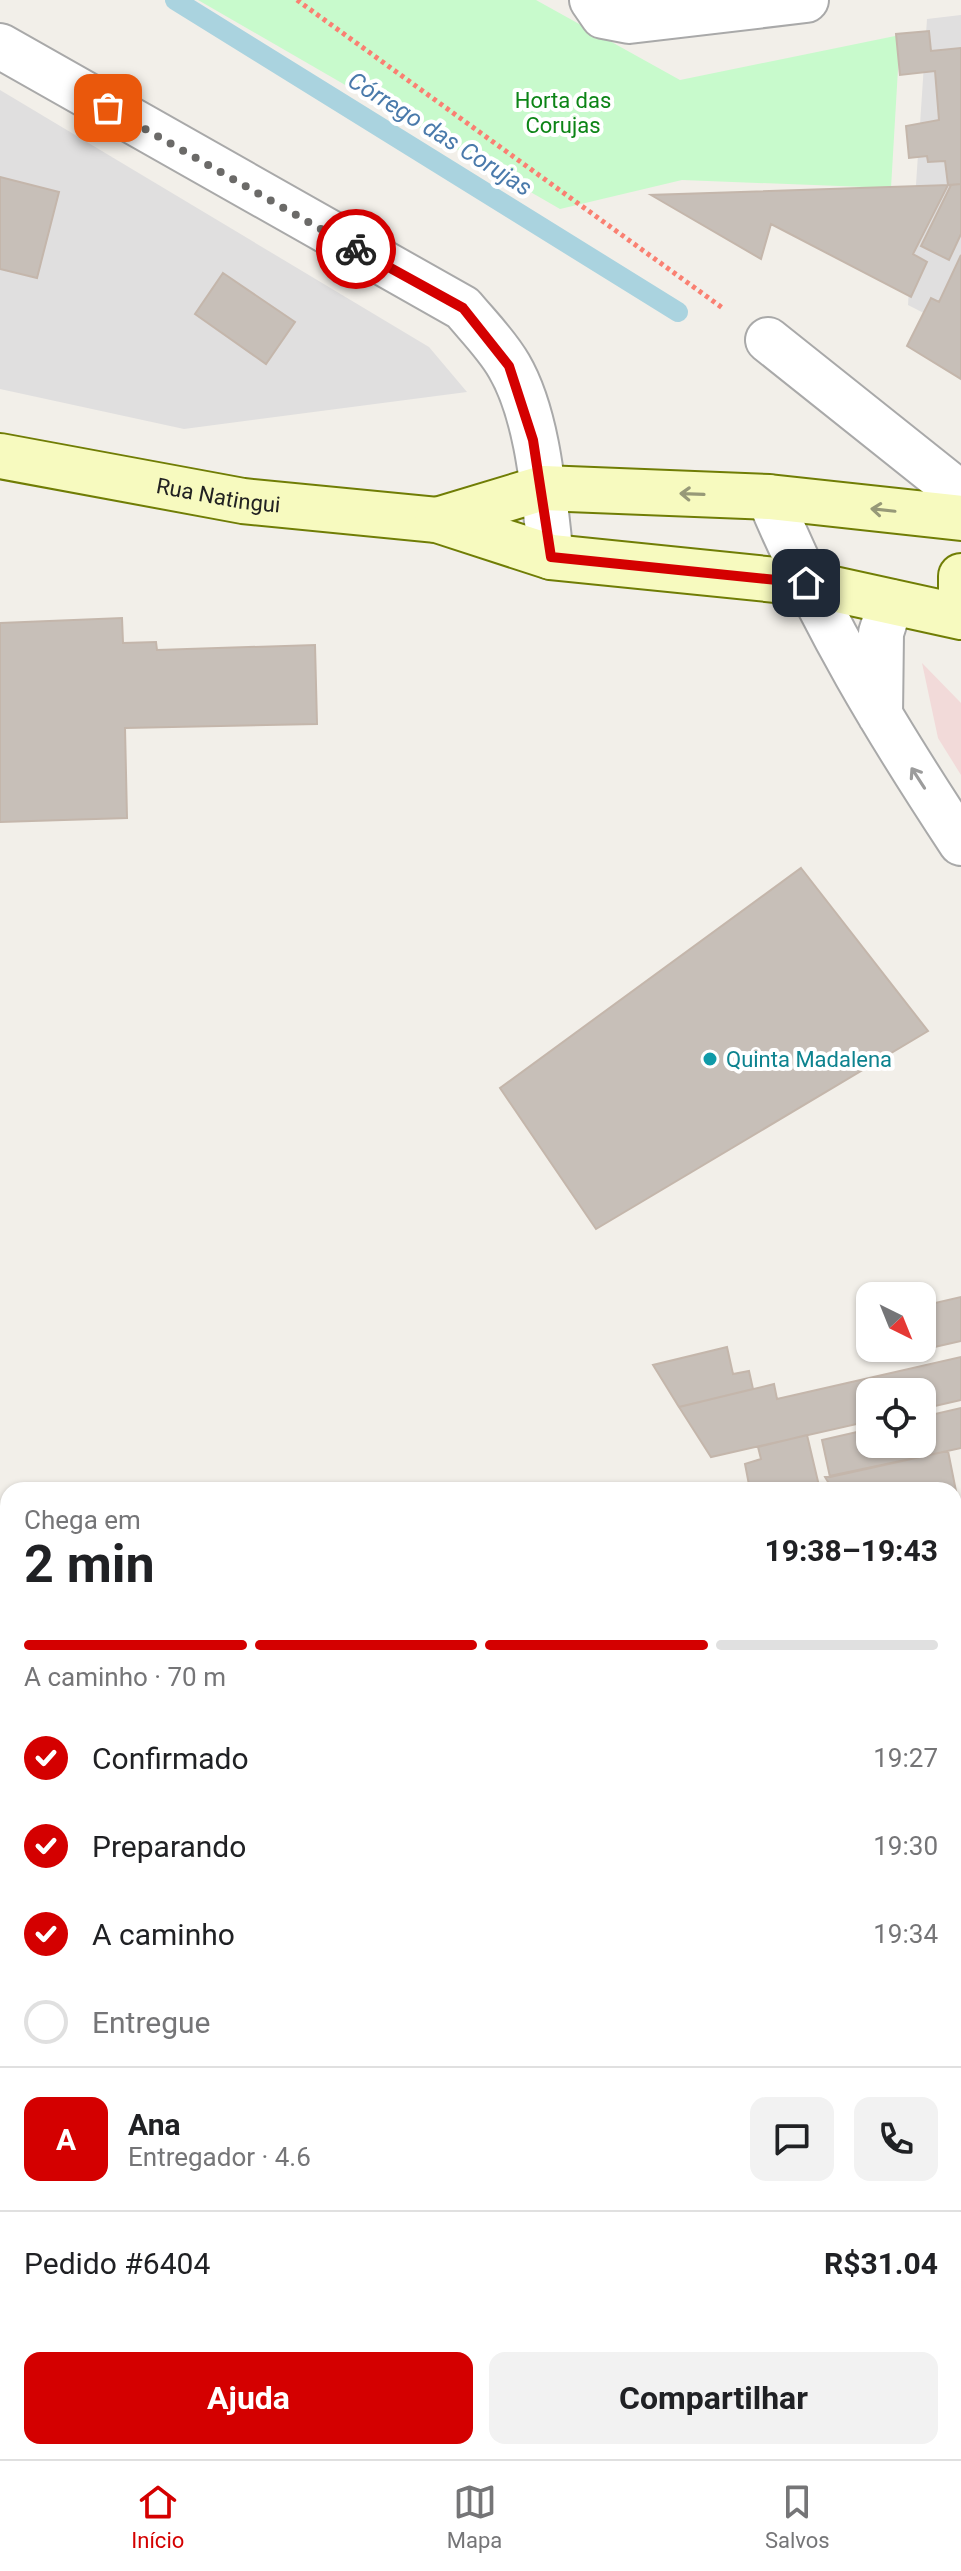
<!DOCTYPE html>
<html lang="pt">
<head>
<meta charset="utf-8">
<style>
  :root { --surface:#fff; --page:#f2f2f2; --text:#202124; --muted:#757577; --line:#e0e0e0; --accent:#d40000 }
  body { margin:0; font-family:Roboto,sans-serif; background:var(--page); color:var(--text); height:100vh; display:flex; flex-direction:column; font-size:30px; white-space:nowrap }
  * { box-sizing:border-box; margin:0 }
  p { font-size:26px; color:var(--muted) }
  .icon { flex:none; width:44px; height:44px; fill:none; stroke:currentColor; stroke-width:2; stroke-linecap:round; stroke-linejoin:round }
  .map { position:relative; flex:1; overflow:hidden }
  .side { position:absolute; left:0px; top:1482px; width:962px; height:978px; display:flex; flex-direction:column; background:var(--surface); border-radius:24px 24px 0 0; box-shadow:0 2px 6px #0004 }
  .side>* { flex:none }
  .needle { width:52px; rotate:137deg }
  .buttons { position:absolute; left:856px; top:1282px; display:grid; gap:16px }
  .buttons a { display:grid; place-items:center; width:80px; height:80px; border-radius:16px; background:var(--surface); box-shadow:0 2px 6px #0004; font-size:40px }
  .pin { position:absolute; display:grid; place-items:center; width:68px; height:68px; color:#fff; margin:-34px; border-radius:16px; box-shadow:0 4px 12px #0006 }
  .courier { position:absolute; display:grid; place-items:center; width:80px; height:80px; margin:-40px; border:6px solid #d40000; border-radius:50%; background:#fff; color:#222; box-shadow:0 2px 10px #0007 }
  .headline em { font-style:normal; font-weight:700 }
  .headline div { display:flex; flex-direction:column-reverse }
  .headline { display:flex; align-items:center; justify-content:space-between; height:136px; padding:0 24px }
  h1 { font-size:52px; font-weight:700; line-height:60px }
  .bar { display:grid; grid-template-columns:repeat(4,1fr); gap:12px 8px; align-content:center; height:96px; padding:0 24px }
  .bar i { height:10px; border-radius:6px; background:var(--line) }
  .bar .on { background:var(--accent) }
  .bar p { grid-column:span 4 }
  .line { display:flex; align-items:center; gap:20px; padding:0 24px; border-top:2px solid var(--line) }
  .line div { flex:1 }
  .round { display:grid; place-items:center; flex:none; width:84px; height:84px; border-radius:16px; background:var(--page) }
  ol { padding:0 24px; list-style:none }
  li { display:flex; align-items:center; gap:24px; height:88px }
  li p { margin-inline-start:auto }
  li .icon { padding:8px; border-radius:50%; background:var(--accent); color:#fff; stroke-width:4 }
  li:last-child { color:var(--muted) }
  li i { width:44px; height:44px; border:4px solid var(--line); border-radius:50% }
  .action { display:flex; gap:16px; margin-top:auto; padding:16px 24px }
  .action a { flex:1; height:92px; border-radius:16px; background:var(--accent); color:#fff; font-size:32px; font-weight:700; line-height:92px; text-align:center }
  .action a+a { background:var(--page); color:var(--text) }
  .menu { display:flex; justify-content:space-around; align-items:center; height:112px; border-top:2px solid var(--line); background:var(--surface); font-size:22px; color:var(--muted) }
  .menu a { display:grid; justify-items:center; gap:4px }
  .menu .on { color:var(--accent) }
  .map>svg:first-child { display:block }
  .residential { fill:#e0dfdf }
  .commercial { fill:#f2dad9 }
  .park { fill:#c8facc }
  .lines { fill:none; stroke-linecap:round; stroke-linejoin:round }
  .stream { stroke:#aad3df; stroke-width:20 }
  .building { fill:#c7bfb8; stroke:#c4b6ab; stroke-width:2 }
  .street-casing { stroke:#a9a9a9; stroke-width:48 }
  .secondary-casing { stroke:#707d05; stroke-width:48 }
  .path { stroke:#fa8072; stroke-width:5; stroke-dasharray:4 4; stroke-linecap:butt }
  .street { stroke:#fff; stroke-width:44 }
  .secondary { stroke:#f7fabf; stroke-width:44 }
  .oneway { stroke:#979978 }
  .oneway2 { stroke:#9c9c9c }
  .done { stroke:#6b6a68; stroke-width:8; stroke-dasharray:0 14.4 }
  .route { stroke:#d40000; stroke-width:10 }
  .culture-dot { fill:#0f9aa8; stroke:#fff; stroke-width:3 }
  .labels { text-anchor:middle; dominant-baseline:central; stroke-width:8; stroke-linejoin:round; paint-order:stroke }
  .park-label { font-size:22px; fill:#0c8416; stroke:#fff }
  .street-label { font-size:22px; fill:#222; stroke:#fff }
  .culture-label { font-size:22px; fill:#0d838f; stroke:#fff; text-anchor:start }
  .water-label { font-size:24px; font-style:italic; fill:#4a7aab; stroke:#fff }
</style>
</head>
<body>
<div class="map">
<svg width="961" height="2459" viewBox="0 0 961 2459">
  <rect width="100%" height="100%" fill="#f2efe9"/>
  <!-- residential -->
  <path class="residential" d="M961 15V332L908 305 927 19Z
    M0 90 429 347 467 392 184 429 0 389Z"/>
  <!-- commercial -->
  <path class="commercial" d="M922 663 961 703V775L938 738Z"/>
  <!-- park -->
  <path class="park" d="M198 0H536L680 80 900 35 891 188 682 180 560 209Z"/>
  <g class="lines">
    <!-- stream -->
    <path class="stream" d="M175 0 678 312"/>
  </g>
  <!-- building -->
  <path class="building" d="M929 31 931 51 961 48V184L948 185 945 161 928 162 927 156 909 158 906 126 939 120 935 71 900 75 896 34Z
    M0 177 59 192 37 278 0 269Z
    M961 184V234L949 260 921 246 951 185Z
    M948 185 913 254 927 262 911 297 771 224 761 259 651 195Z
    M961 255V379L907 346 931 298 939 302Z
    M223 273 295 322 266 364 195 314Z
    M122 618 123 643 156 642 157 650 315 645 317 724 125 728 127 818 0 822V623Z
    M801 868 928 1031 596 1229 500 1088Z
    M961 1297V1341L908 1353 906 1348H922V1306Z
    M727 1347 733 1374 749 1371 753 1389 679 1407 653 1365Z
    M961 1357V1400L922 1409V1392H870V1421L711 1457 679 1407 774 1384 777 1399Z
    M961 1408V1448L830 1477 822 1440 870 1429V1444H922V1417Z
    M807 1435 820 1490H750L745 1464 761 1459 758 1447Z
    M948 1451 956 1491H954L833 1490 825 1477Z
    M0 1905 8 1913V1948L0 1955Z
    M8 1976V2041L0 2049V1984Z
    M8 2041V2124L0 2131V2049Z
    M8 2124V2172L0 2182V2131Z
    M954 2126 961 2129V2307L954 2306Z
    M0 2185 8 2190 3 2205 8 2208V2246L0 2239Z
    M954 2306 961 2307 960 2459H886V2452H954Z
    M0 2312 8 2316V2393L0 2389Z
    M127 2452H244L242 2457 246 2458 141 2459Z
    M450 2452H840L839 2459H449Z"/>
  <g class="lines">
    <!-- street casing -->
    <g class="street-casing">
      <path id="street" d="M592 0 603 16 629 21 806 0
        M0 46 463 308C478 326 497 345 509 366 539 417 544 499 551 557
        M768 340 961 494
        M769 497C822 624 886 729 961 843
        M880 715 881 633 891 602
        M0 1773 8 1781
        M954 2075 961 2077
        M388 2459 390 2452"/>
    </g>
    <!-- secondary casing -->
    <g class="secondary-casing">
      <g id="secondary">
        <path id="s1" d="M0 456 243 501 437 520 551 557 806 583 961 617"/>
        <path d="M437 520 543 488 769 497 961 518"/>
        <path d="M961 576V595"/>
      </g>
    </g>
    <!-- path -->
    <path class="path" d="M297 0 724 309"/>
    <!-- street -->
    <use href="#street" class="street"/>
    <!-- secondary -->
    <use href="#secondary" class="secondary"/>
  </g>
  <!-- one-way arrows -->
  <defs><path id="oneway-shaft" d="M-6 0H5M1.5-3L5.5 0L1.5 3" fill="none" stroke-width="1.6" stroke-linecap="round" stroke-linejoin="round" transform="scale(2)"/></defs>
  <g class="oneway">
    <use href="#oneway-shaft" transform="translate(692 494) rotate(-178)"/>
    <use href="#oneway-shaft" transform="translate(883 510) rotate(-174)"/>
  </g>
  <use class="oneway2" href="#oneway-shaft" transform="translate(918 778) rotate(-123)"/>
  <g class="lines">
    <!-- done -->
    <path class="done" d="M108 108 356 249"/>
    <!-- route -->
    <path class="route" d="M356 249 463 308 509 366 533 440 551 557 806 583"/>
  </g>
  <!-- markers -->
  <circle class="culture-dot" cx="710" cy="1059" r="8"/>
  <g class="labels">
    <!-- park labels -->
    <g class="park-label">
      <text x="563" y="100">Horta das<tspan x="563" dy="25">Corujas</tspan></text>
    </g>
    <!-- street labels -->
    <g class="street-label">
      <text stroke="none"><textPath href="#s1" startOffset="222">Rua Natingui</textPath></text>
    </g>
    <!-- culture labels -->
    <g class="culture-label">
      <text x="726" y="1059">Quinta Madalena</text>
    </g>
    <!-- water labels -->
    <g class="water-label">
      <text transform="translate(440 134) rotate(32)">Córrego das Corujas</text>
    </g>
  </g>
</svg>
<div class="buttons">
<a><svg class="needle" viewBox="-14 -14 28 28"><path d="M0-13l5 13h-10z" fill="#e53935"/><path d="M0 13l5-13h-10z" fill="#757577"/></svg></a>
<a><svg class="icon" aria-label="locate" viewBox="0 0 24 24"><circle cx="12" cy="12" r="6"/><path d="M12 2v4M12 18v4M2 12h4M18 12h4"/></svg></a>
</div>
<div class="pin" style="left:108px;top:108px;background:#ea580c"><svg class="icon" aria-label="bag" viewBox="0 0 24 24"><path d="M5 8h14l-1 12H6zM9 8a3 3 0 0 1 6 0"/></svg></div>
<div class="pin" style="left:806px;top:583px;background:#1f2937"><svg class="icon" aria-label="home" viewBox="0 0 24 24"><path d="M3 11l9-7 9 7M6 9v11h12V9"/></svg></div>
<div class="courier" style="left:356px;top:249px"><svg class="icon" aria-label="bike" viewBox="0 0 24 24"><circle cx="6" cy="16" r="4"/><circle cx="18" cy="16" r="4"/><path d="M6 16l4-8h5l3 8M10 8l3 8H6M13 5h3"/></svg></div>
<section class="side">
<div class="headline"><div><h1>2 min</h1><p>Chega em</p></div><em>19:38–19:43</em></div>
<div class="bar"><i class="on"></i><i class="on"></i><i class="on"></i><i></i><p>A caminho · 70 m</p></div>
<ol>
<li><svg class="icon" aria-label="check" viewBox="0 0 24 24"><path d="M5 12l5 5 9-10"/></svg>Confirmado<p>19:27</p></li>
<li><svg class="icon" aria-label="check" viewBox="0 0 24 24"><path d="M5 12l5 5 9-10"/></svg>Preparando<p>19:30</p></li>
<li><svg class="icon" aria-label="check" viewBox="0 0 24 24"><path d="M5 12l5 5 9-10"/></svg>A caminho<p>19:34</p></li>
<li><i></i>Entregue</li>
</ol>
<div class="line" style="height:144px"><b class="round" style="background:var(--accent);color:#fff">A</b><div><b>Ana</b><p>Entregador · 4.6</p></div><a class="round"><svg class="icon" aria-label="chat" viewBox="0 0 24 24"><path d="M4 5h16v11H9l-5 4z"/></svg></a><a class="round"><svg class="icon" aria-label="phone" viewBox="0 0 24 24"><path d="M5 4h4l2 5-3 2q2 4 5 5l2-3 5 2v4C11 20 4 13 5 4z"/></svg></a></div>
<div class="line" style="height:104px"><div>Pedido #6404</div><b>R$31.04</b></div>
<div class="action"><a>Ajuda</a><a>Compartilhar</a></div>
</section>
</div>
<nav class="menu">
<a class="on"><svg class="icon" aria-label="home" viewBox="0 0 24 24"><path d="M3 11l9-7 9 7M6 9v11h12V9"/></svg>Início</a>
<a><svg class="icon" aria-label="map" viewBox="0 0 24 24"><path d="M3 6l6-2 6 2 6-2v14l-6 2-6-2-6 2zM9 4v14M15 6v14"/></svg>Mapa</a>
<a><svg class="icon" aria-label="saved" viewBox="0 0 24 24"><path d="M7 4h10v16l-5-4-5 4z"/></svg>Salvos</a>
</nav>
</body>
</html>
